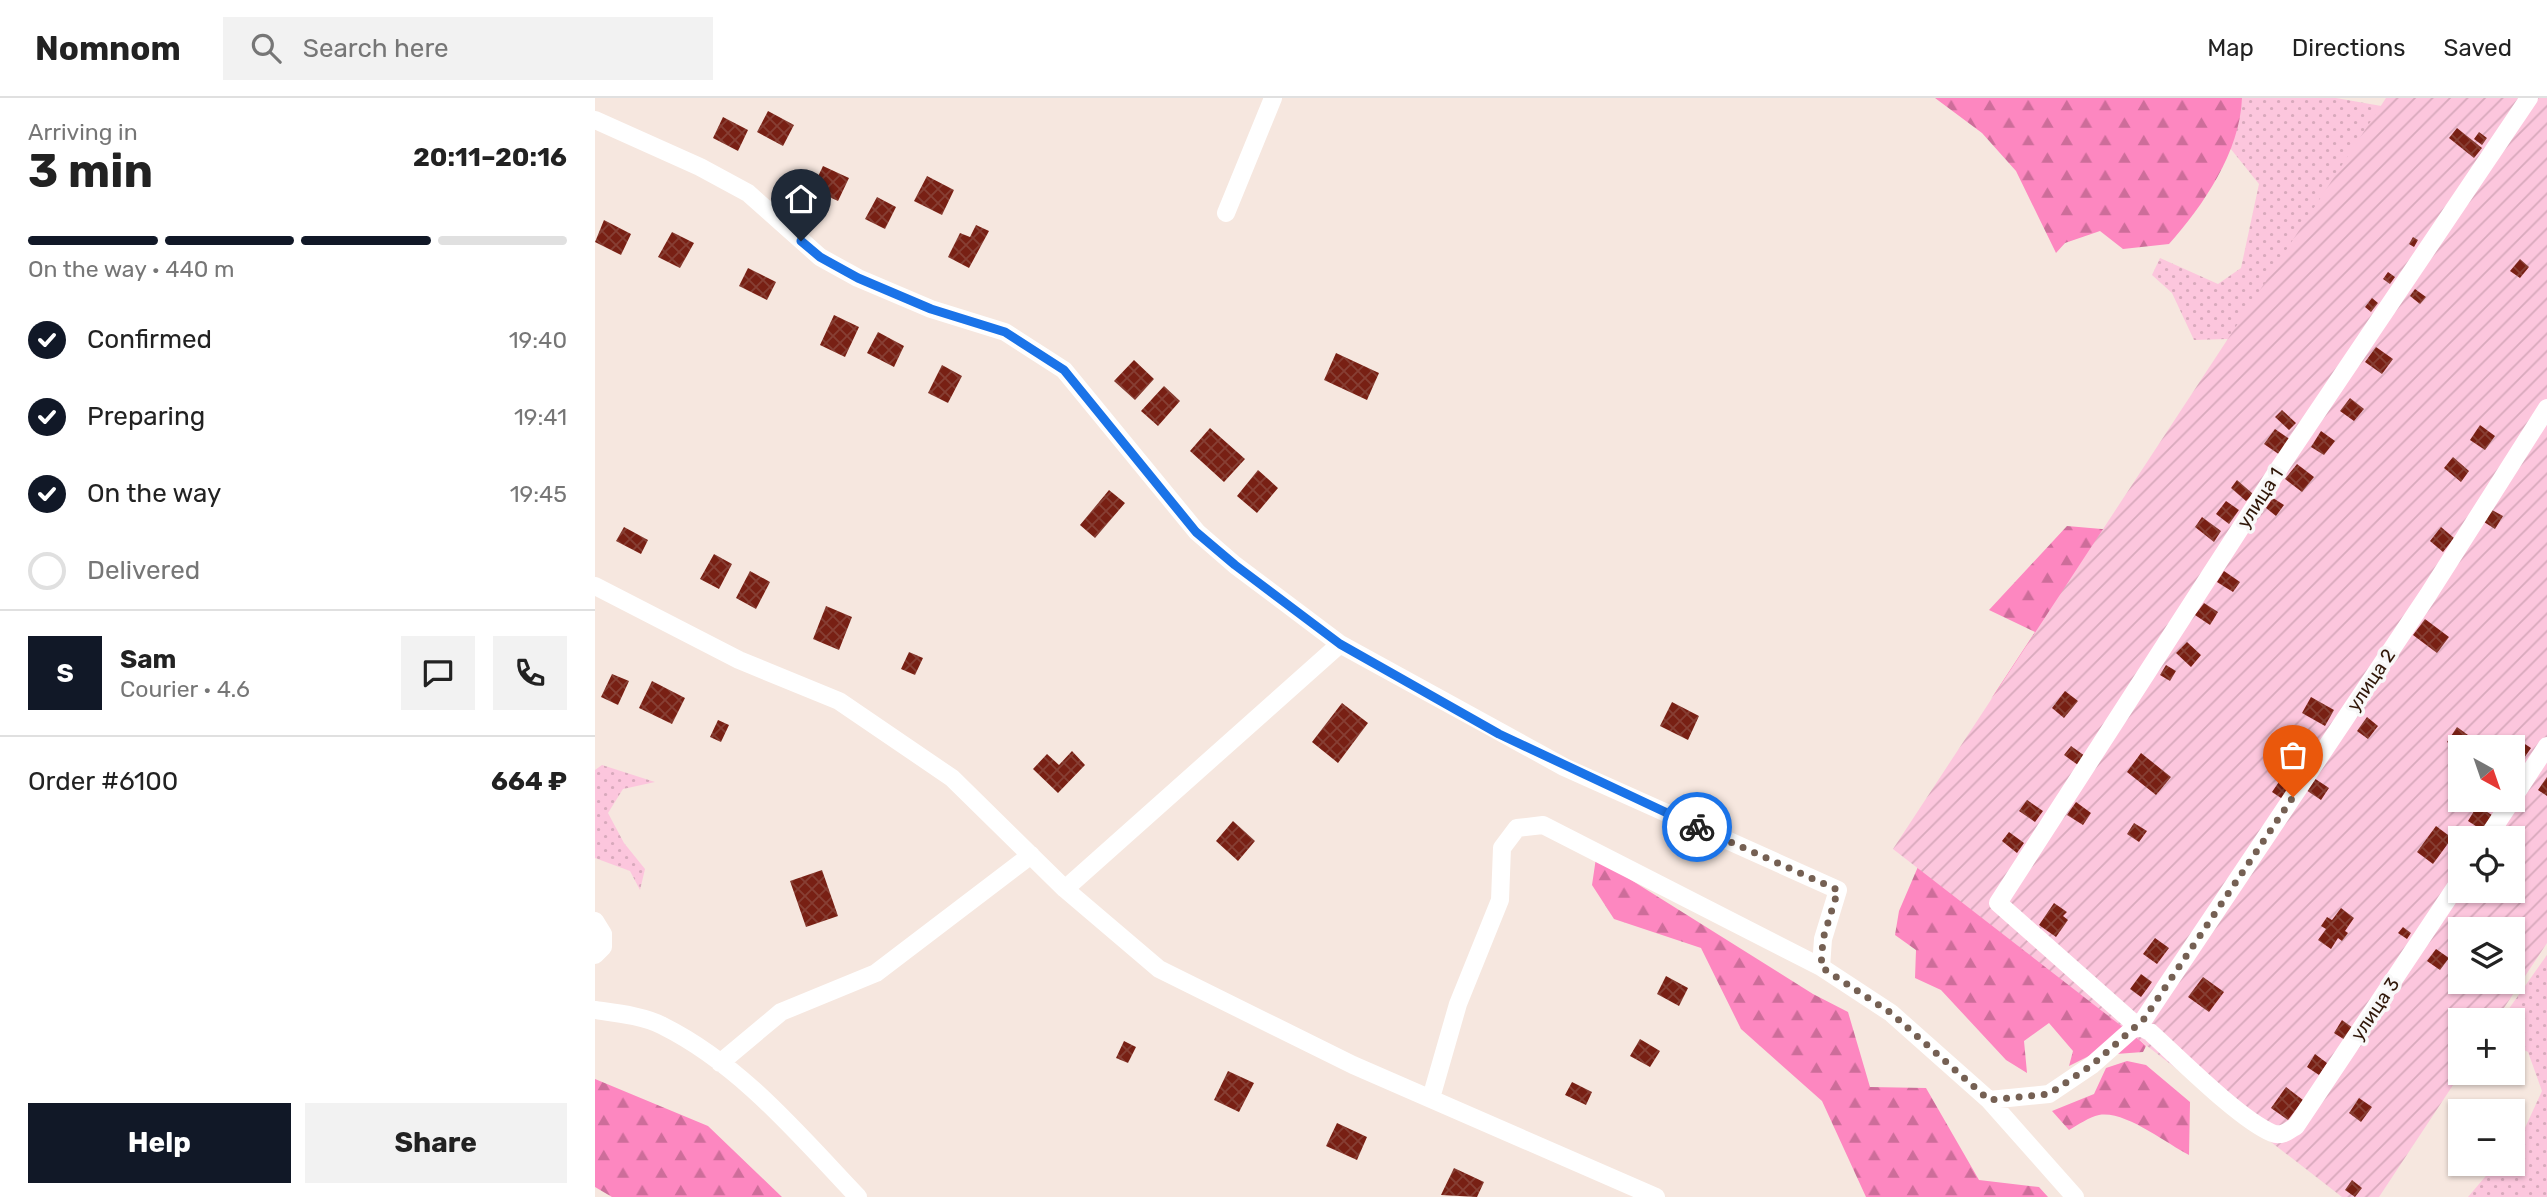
<!DOCTYPE html>
<html lang="en">
<head>
<meta charset="utf-8">
<style>
  :root { --surface:#fff; --page:#f2f2f2; --text:#222; --muted:#767676; --line:#e0e0e0; --accent:#111827 }
  body { margin:0; font-family:Rubik,sans-serif; background:var(--page); color:var(--text); height:100vh; display:flex; flex-direction:column; font-size:26px; white-space:nowrap }
  * { box-sizing:border-box; margin:0 }
  p { font-size:23px; color:var(--muted) }
  .icon { flex:none; width:38px; height:38px; fill:none; stroke:currentColor; stroke-width:2; stroke-linecap:round; stroke-linejoin:round }
  .map { position:relative; flex:1; overflow:hidden }
  .side { display:flex; flex-direction:column; background:var(--surface); width:595px }
  .side>* { flex:none }
  .needle { width:46px; rotate:140deg }
  .buttons { position:absolute; left:1853px; top:637px; display:grid; gap:14px }
  .buttons a { display:grid; place-items:center; width:77px; height:77px; border-radius:0px; background:var(--surface); box-shadow:0 2px 5px #0004; font-size:35px }
  .pin { position:absolute; display:grid; place-items:center; width:60px; height:60px; color:#fff; margin:-72px -30px; border-radius:50% 50% 50% 0; rotate:-45deg; box-shadow:0 0 7px #0007 }
  .pin .icon { rotate:45deg }
  .courier { position:absolute; display:grid; place-items:center; width:70px; height:70px; margin:-35px; border:5px solid #1a73e8; border-radius:50%; background:#fff; color:#222; box-shadow:0 2px 9px #0007 }
  .summary em { font-style:normal; font-weight:700 }
  .summary div { display:flex; flex-direction:column-reverse }
  .summary { display:flex; align-items:center; justify-content:space-between; height:119px; padding:0 28px }
  h1 { font-size:46px; font-weight:700; line-height:52px }
  .bar { display:grid; grid-template-columns:repeat(4,1fr); gap:10px 7px; align-content:center; height:84px; padding:0 28px }
  .bar i { height:9px; border-radius:5px; background:var(--line) }
  .bar .current { background:var(--accent) }
  .bar p { grid-column:span 4 }
  .line { display:flex; align-items:center; gap:18px; padding:0 28px; border-top:2px solid var(--line) }
  .line div { flex:1 }
  .round { display:grid; place-items:center; flex:none; width:74px; height:74px; border-radius:0px; background:var(--page) }
  ol { padding:0 28px; list-style:none }
  li { display:flex; align-items:center; gap:21px; height:77px }
  li p { margin-inline-start:auto }
  li .icon { padding:7px; border-radius:50%; background:var(--accent); color:#fff; stroke-width:4 }
  li:last-child { color:var(--muted) }
  li i { width:38px; height:38px; border:4px solid var(--line); border-radius:50% }
  .primary-button { display:flex; gap:14px; margin-top:auto; padding:14px 28px }
  .primary-button a { flex:1; height:80px; border-radius:0px; background:var(--accent); color:#fff; font-size:28px; font-weight:700; line-height:80px; text-align:center }
  .primary-button a+a { background:var(--page); color:var(--text) }
  header { display:flex; align-items:center; gap:42px; box-sizing:border-box; height:98px; padding:0 35px; background:var(--surface); border-bottom:2px solid var(--line) }
  header strong { font-size:33px }
  nav { display:flex; gap:38px; margin-inline-start:auto; font-size:24px }
  .search { width:490px; height:63px; background:var(--page); display:flex; align-items:center; gap:18px; box-sizing:border-box; padding:0 24px; border-radius:0px; color:var(--muted); font-size:26px }
  main { display:flex; flex:1; min-height:0 }
  .map>svg:first-child { display:block }
  .grass { fill:url(#grass-dots) }
  .forest { fill:url(#forest-firs) }
  .garden { fill:url(#garden-furrows); fill-rule:evenodd }
  .building { fill:url(#building-cross-hatch) }
  .lines { fill:none; stroke-linecap:round; stroke-linejoin:round }
  .minor { stroke:#fff; stroke-width:18 }
  .done { stroke:#756053; stroke-width:7; stroke-dasharray:0 12.6 }
  .route { stroke:#1a73e8; stroke-width:9 }
  .labels { text-anchor:middle; dominant-baseline:central; stroke-width:7; stroke-linejoin:round; paint-order:stroke }
  .street-label { font-size:19px; fill:#301708; stroke:#f8f8f8 }
</style>
</head>
<body>
<header>
<strong>Nomnom</strong>
<div class="search"><svg class="icon" aria-label="search" viewBox="0 0 24 24"><circle cx="10" cy="10" r="6"/><path d="M15 15l6 6"/></svg>Search here</div>
<nav><a>Map</a><a>Directions</a><a>Saved</a></nav>
</header>
<main>
<section class="side">
<div class="summary"><div><h1>3 min</h1><p>Arriving in</p></div><em>20:11–20:16</em></div>
<div class="bar"><i class="current"></i><i class="current"></i><i class="current"></i><i></i><p>On the way · 440 m</p></div>
<ol>
<li><svg class="icon" aria-label="check" viewBox="0 0 24 24"><path d="M5 12l5 5 9-10"/></svg>Confirmed<p>19:40</p></li>
<li><svg class="icon" aria-label="check" viewBox="0 0 24 24"><path d="M5 12l5 5 9-10"/></svg>Preparing<p>19:41</p></li>
<li><svg class="icon" aria-label="check" viewBox="0 0 24 24"><path d="M5 12l5 5 9-10"/></svg>On the way<p>19:45</p></li>
<li><i></i>Delivered</li>
</ol>
<div class="line" style="height:126px"><b class="round" style="background:var(--accent);color:#fff">S</b><div><b>Sam</b><p>Courier · 4.6</p></div><a class="round"><svg class="icon" aria-label="chat" viewBox="0 0 24 24"><path d="M4 5h16v11H9l-5 4z"/></svg></a><a class="round"><svg class="icon" aria-label="phone" viewBox="0 0 24 24"><path d="M5 4h4l2 5-3 2q2 4 5 5l2-3 5 2v4C11 20 4 13 5 4z"/></svg></a></div>
<div class="line" style="height:91px"><div>Order #6100</div><b>664 ₽</b></div>
<div class="primary-button"><a>Help</a><a>Share</a></div>
</section>
<div class="map">
<svg width="1952" height="1099" viewBox="0 0 1952 1099">
  <defs>
    <pattern id="grass-dots" width="8" height="8" patternUnits="userSpaceOnUse" patternTransform="scale(1.75)"><rect width="8" height="8" fill="#fcc6dd"/><path d="M2 2h.1M6 6h.1" fill="none" stroke="#d8a9bc" stroke-width="1.8" stroke-linecap="round"/></pattern>
    <pattern id="forest-firs" width="22" height="20" patternUnits="userSpaceOnUse" patternTransform="scale(1.75)"><rect width="22" height="20" fill="#fd87c0"/><path d="M5 1l3.5 6h-7zM16 11l3.5 6h-7z" fill="#cd6d9a"/></pattern>
    <pattern id="garden-furrows" width="10" height="10" patternUnits="userSpaceOnUse" patternTransform="scale(1.75)"><rect width="10" height="10" fill="#fcc6dd"/><path d="M-1 1l2-2M0 10L10 0M9 11l2-2" fill="none" stroke="#d8a9bc"/></pattern>
    <pattern id="building-cross-hatch" width="8" height="8" patternUnits="userSpaceOnUse" patternTransform="scale(1.75)"><rect width="8" height="8" fill="#782014"/><path d="M0 0l8 8M0 8l8-8" fill="none" stroke="#873f34"/></pattern>
  </defs>
  <rect width="100%" height="100%" fill="#f6e7df"/>
  <!-- grass -->
  <path class="grass" d="M1647 0H1741L1792 9 1659 212 1633 241 1599 242 1577 195 1557 177 1565 160 1623 186 1646 170 1664 86 1635 50Z
    M7 667 60 684 28 691 13 715 29 745 50 771 45 792 35 773 0 760V672Z
    M1952 857V1099H1873L1901 1066H1918V1045L1929 1032 1947 993 1933 954 1918 946V922H1913V912Z"/>
  <!-- forest -->
  <path class="forest" d="M1340 0H1647C1645 54 1608 108 1574 146L1528 151 1505 133 1470 145 1461 155 1421 73 1387 35Z
    M1472 428 1530 433 1396 601 1440 534 1394 512Z
    M1001 760 1218 896 1253 914 1275 989 1331 990 1384 1082 1444 1089 1453 1099H1271L1227 1003 1146 931 1106 850 1019 821 997 787Z
    M1325 764 1414 823 1551 948 1548 954 1494 958 1474 968 1478 953 1454 925 1429 943 1432 975 1411 962 1346 892 1320 880 1321 852 1300 837 1304 813Z
    M1532 963 1551 967 1595 1004 1594 1057C1572 1046 1530 1012 1504 1017 1494 1019 1483 1027 1474 1032L1457 1013 1499 996 1511 970Z
    M0 981 113 1028 187 1099H17L0 1089Z"/>
  <!-- garden -->
  <path class="garden" d="M1791 0H1952V845L1901 922H1866V975L1784 1099H1747L1298 751ZM1866 649H1918V702H1866ZM1866 740H1918V793H1866ZM1866 831H1918V884H1866Z"/>
  <!-- building -->
  <path class="building" d="M173 13 199 27 188 48 162 34Z
    M128 19 153 32 143 53 118 40Z
    M1862 30 1887 50 1879 60 1854 40Z
    M1884 34 1892 40 1887 47 1879 41Z
    M228 68 254 80 243 103 217 91Z
    M332 78 359 92 347 117 319 103Z
    M282 99 301 109 290 131 270 121Z
    M9 122 36 136 26 157 0 144Z
    M381 127 394 133 374 170 353 159 365 135 375 139Z
    M77 134 99 145 85 170 63 159Z
    M1818 139 1823 142 1819 149 1814 146Z
    M1925 161 1934 169 1925 180 1915 173Z
    M153 170 181 184 172 202 144 188Z
    M1793 174 1800 179 1795 186 1788 181Z
    M1820 191 1831 199 1825 206 1815 198Z
    M1777 200 1783 205 1776 214 1770 209Z
    M239 217 264 229 250 259 225 247Z
    M283 234 309 248 299 269 272 255Z
    M1781 249 1798 261 1787 276 1770 264Z
    M741 255 784 275 772 302 729 282Z
    M539 262 559 281 540 302 519 283Z
    M347 267 367 278 353 305 333 295Z
    M569 288 585 303 563 328 546 313Z
    M1755 300 1769 311 1759 323 1745 313Z
    M1687 312 1701 325 1694 332 1680 319Z
    M1885 327 1900 338 1890 352 1875 342Z
    M615 330 650 361 629 384 595 353Z
    M1680 331 1696 342 1685 357 1669 346Z
    M1726 333 1740 343 1729 357 1716 349Z
    M1858 359 1874 373 1866 384 1849 370Z
    M1702 366 1719 379 1707 394 1690 381Z
    M663 372 683 390 662 415 642 398Z
    M1642 382 1658 396 1651 403 1636 390Z
    M514 392 530 405 500 440 485 427Z
    M1678 400 1689 407 1681 418 1671 410Z
    M1631 403 1644 412 1634 426 1621 416Z
    M1897 412 1908 418 1900 431 1889 424Z
    M1607 419 1626 433 1619 444 1600 429Z
    M29 429 53 442 46 456 21 443Z
    M1846 429 1859 440 1848 454 1835 443Z
    M119 456 137 466 124 491 105 481Z
    M155 473 175 484 161 511 141 500Z
    M1629 473 1645 484 1638 494 1622 484Z
    M1609 505 1623 514 1615 527 1600 517Z
    M231 508 257 519 244 552 218 541Z
    M1830 521 1854 539 1842 555 1818 537Z
    M1592 544 1606 557 1596 569 1581 555Z
    M314 554 328 560 320 577 306 571Z
    M1571 567 1581 573 1575 583 1565 577Z
    M17 576 34 583 23 607 6 599Z
    M57 583 90 600 77 626 44 610Z
    M1470 593 1483 603 1469 620 1457 610Z
    M1716 599 1739 612 1730 628 1707 615Z
    M1077 604 1104 618 1093 642 1065 628Z
    M747 605 773 625 743 665 717 644Z
    M1772 619 1783 628 1773 641 1762 633Z
    M123 622 134 627 126 644 115 639Z
    M1862 629 1873 637 1864 652 1852 644Z
    M1921 640 1936 650 1923 669 1918 666V649H1914Z
    M1709 642 1719 651 1712 659 1702 651Z
    M1476 648 1490 658 1483 667 1469 657Z
    M477 653 490 667 463 695 438 671 452 656 464 667Z
    M1546 655 1576 679 1561 697 1532 674Z
    M1690 675 1702 683 1689 702 1677 694Z
    M1952 679V698L1943 692Z
    M1719 680 1734 690 1726 702 1711 692Z
    M1432 702 1448 713 1440 724 1424 713Z
    M1481 704 1496 715 1488 727 1472 717Z
    M1882 708 1897 717 1887 732 1873 723Z
    M638 723 660 743 643 763 621 743Z
    M1539 725 1552 733 1544 744 1532 736Z
    M1841 728 1857 740 1838 766 1822 754Z
    M1414 734 1429 745 1422 755 1407 743Z
    M227 772 243 818 211 829 195 783Z
    M1459 805 1472 814 1468 818 1473 822 1461 839 1444 827Z
    M1746 810 1759 820 1750 833 1753 835 1747 843 1743 840 1736 851 1723 842 1731 831 1726 828 1732 819 1737 822Z
    M1808 829 1816 835 1812 841 1803 835Z
    M1560 840 1574 850 1562 866 1548 856Z
    M1841 851 1854 860 1845 872 1832 863Z
    M1546 876 1557 884 1546 899 1535 891Z
    M1071 878 1093 890 1084 908 1062 896Z
    M1608 879 1629 894 1614 914 1593 899Z
    M1747 922 1758 930 1750 942 1739 935Z
    M1045 941 1065 953 1055 969 1035 958Z
    M529 943 541 949 533 965 521 960Z
    M1720 956 1732 965 1724 977 1712 969Z
    M633 973 659 985 644 1014 619 1002Z
    M977 984 997 994 991 1007 970 997Z
    M1691 989 1708 1002 1693 1022 1676 1010Z
    M1764 1000 1777 1009 1766 1024 1754 1015Z
    M742 1025 772 1039 762 1062 731 1048Z
    M859 1070 889 1084 882 1099 846 1097Z
    M1757 1082 1767 1090 1760 1099 1750 1092Z"/>
  <g class="lines">
    <!-- minor -->
    <path class="minor" d="M0 22 105 69 153 95 225 159 263 180 336 211 410 234 469 272 602 434 640 467 745 546 969 669 1243 792 1228 841 1226 869 1296 915 1394 1002 1480 1099
      M631 115 678 0
      M0 488 144 562 244 603 357 680 470 791 564 871 758 967 1061 1099
      M1918 700 1952 648
      M1892 740 1917 702
      M1866 781 1701 1028C1693 1033 1687 1039 1677 1035 1644 1021 1584 960 1555 934L1541 927 1403 805 1683 372 1934 0
      M470 791 745 546
      M0 823 8 836V849L0 857
      M0 912C21 915 50 918 68 928 146 967 204 1037 263 1099
      M125 965 186 914 281 875 436 757
      M836 1000 863 906 905 802 907 750 922 730 948 727 1226 869
      M1394 1002 1454 996 1497 967 1549 921 1833 497 1952 310"/>
  </g>
  <g class="lines">
    <!-- done -->
    <path class="done" d="M1102 729 1243 792 1228 841 1226 869 1296 915 1394 1002 1454 996 1497 967 1549 921 1698 699"/>
    <!-- route -->
    <path class="route" d="M206 143 225 159 263 180 336 211 410 234 469 272 601 434 640 467 745 546 904 636 1102 729"/>
  </g>
  <g class="labels">
    <!-- street labels -->
    <g class="street-label">
      <text transform="translate(1665 400) rotate(-57)">улица 1</text>
      <text transform="translate(1776 582) rotate(-56)">улица 2</text>
      <text transform="translate(1780 911) rotate(-56)">улица 3</text>
    </g>
  </g>
</svg>
<div class="buttons">
<a><svg class="needle" viewBox="-14 -14 28 28"><path d="M0-13l5 13h-10z" fill="#e53935"/><path d="M0 13l5-13h-10z" fill="#767676"/></svg></a>
<a><svg class="icon" aria-label="locate" viewBox="0 0 24 24"><circle cx="12" cy="12" r="6"/><path d="M12 2v4M12 18v4M2 12h4M18 12h4"/></svg></a>
<a><svg class="icon" aria-label="layers" viewBox="0 0 24 24"><path d="M12 4l9 5-9 5-9-5zM3 14l9 5 9-5"/></svg></a>
<a>+</a>
<a>−</a>
</div>
<div class="pin" style="left:1698px;top:699px;background:#ea580c"><svg class="icon" aria-label="bag" viewBox="0 0 24 24"><path d="M5 8h14l-1 12H6zM9 8a3 3 0 0 1 6 0"/></svg></div>
<div class="pin" style="left:206px;top:143px;background:#1f2937"><svg class="icon" aria-label="home" viewBox="0 0 24 24"><path d="M3 11l9-7 9 7M6 9v11h12V9"/></svg></div>
<div class="courier" style="left:1102px;top:729px"><svg class="icon" aria-label="bike" viewBox="0 0 24 24"><circle cx="6" cy="16" r="4"/><circle cx="18" cy="16" r="4"/><path d="M6 16l4-8h5l3 8M10 8l3 8H6M13 5h3"/></svg></div>
</div>
</main>
</body>
</html>
